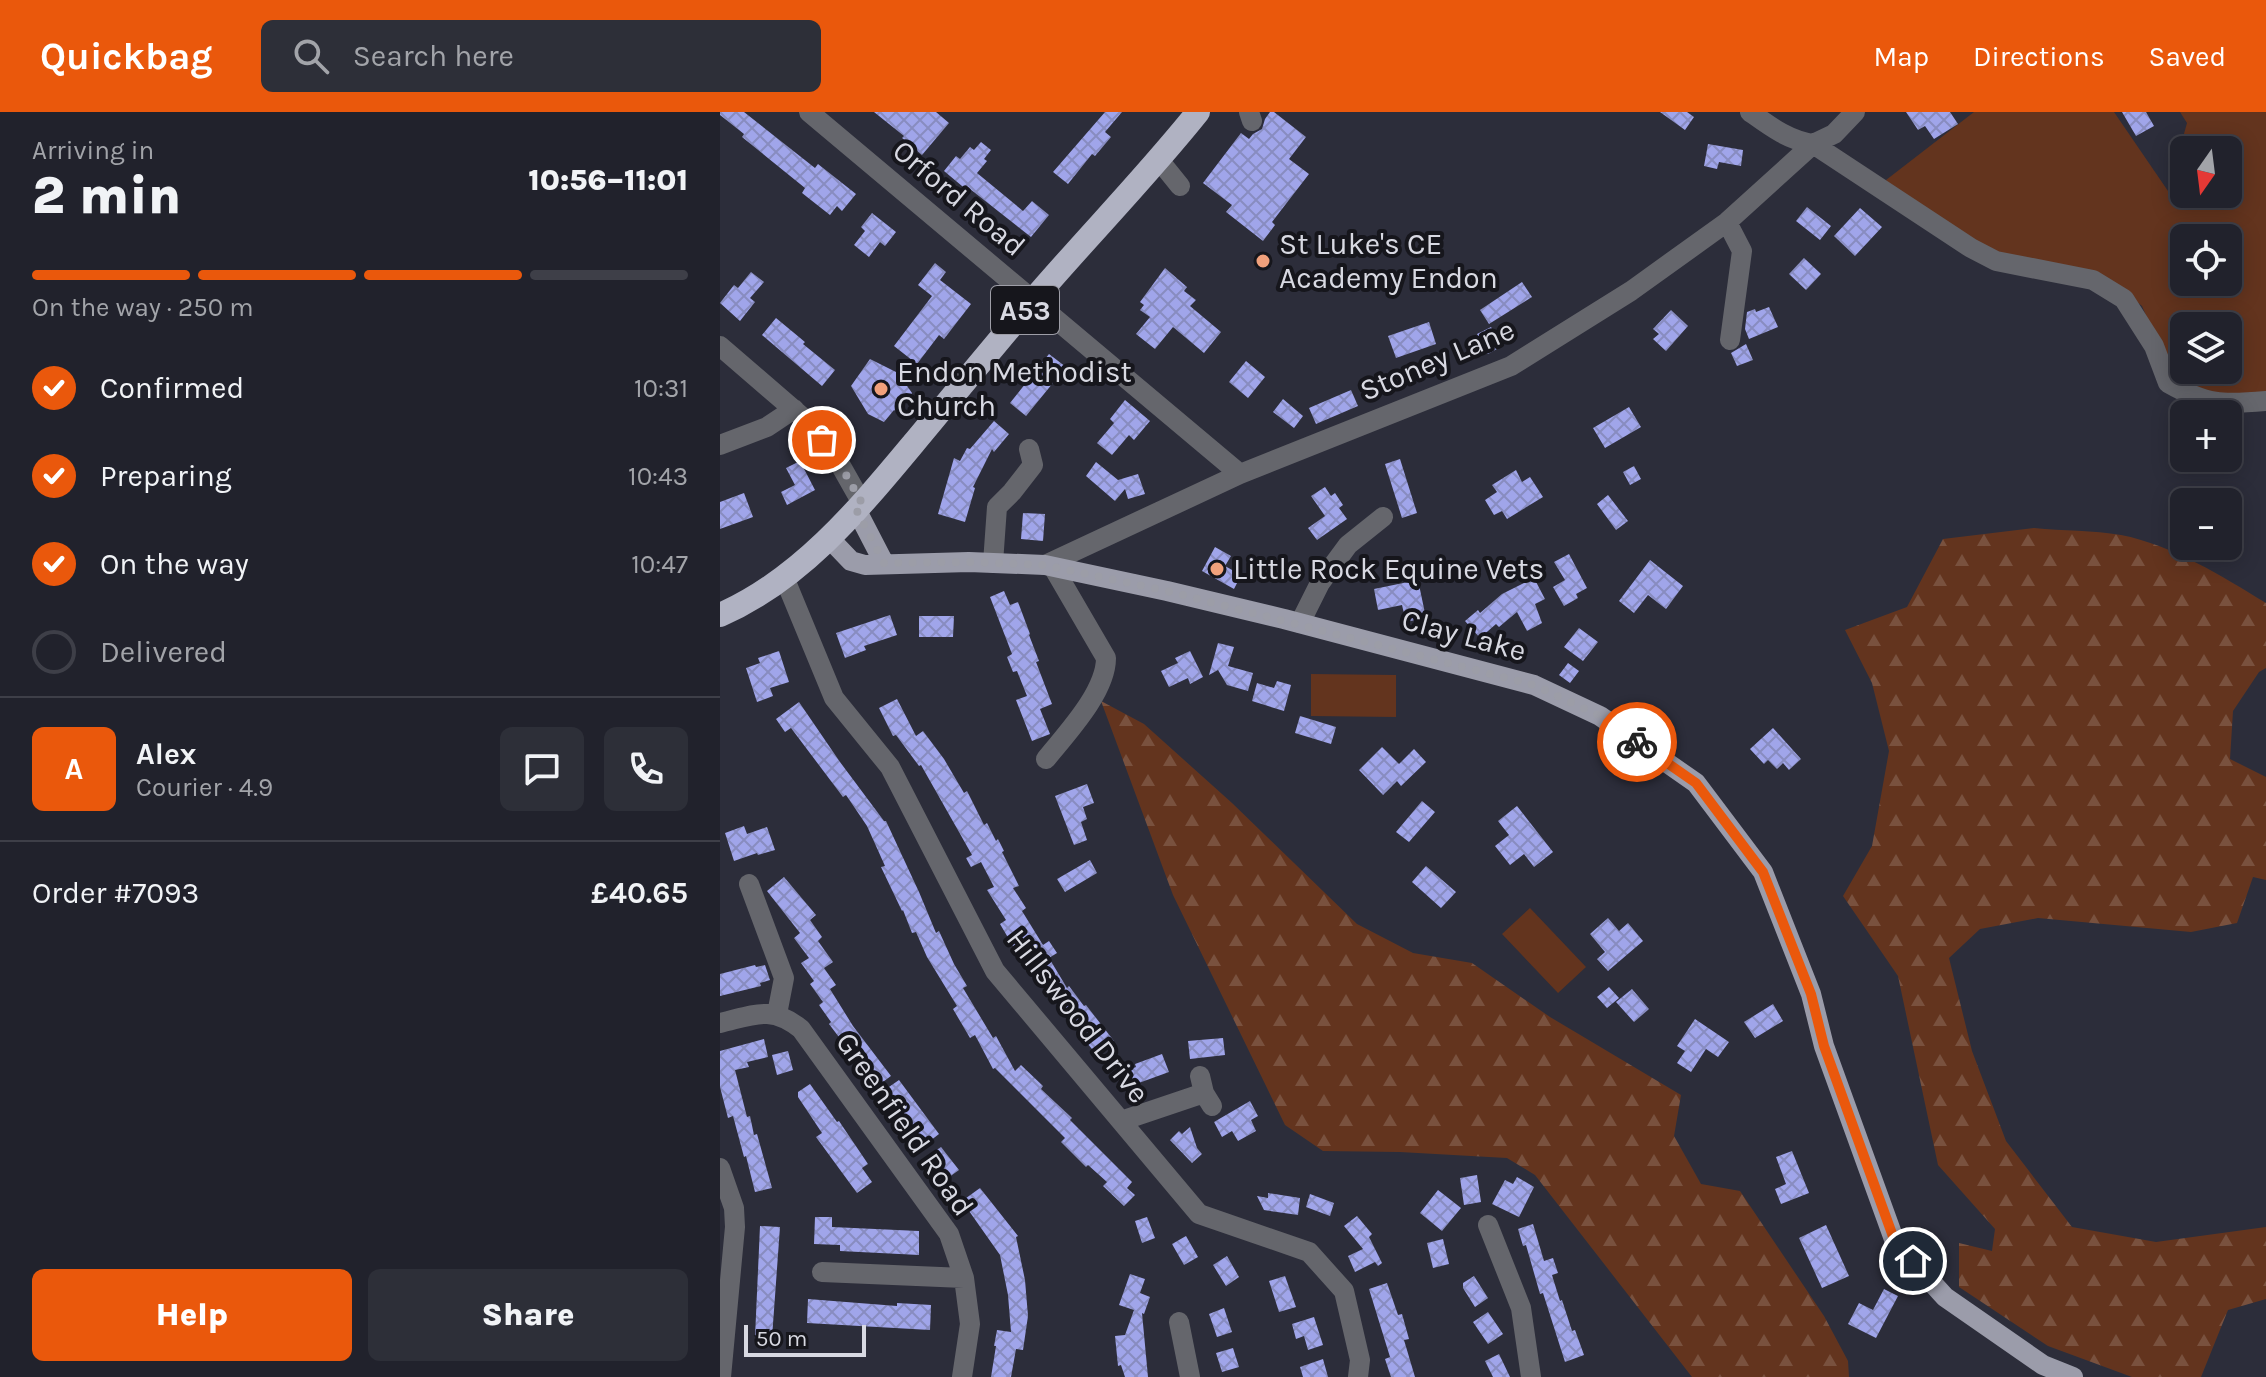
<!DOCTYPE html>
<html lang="en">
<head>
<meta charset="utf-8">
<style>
  :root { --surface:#21222c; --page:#2d2f38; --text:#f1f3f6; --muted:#a2a4a9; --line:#3e3f48; --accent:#ea580c }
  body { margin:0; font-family:Karla,sans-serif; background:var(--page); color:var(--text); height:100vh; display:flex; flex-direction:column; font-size:30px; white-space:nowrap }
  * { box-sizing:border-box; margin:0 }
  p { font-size:26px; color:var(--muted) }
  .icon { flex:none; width:44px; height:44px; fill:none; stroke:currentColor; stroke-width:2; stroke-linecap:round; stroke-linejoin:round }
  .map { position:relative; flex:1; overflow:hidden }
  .panel { display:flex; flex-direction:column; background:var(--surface); width:720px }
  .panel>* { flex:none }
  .needle { width:52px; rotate:194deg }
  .controls { position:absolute; left:1450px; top:24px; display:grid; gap:16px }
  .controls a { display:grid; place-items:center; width:72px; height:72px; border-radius:12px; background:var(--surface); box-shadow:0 4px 20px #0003,0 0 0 2px var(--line); font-size:40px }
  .scale { position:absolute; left:24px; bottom:20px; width:122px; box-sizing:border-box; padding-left:8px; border:4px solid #d8d9e2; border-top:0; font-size:22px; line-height:28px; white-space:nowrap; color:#d8d9e2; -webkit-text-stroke:6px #16161c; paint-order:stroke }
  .pin { position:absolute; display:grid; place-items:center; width:68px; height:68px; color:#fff; margin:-34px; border:4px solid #fff; border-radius:50%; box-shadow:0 2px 8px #0007 }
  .courier { position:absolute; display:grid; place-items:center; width:80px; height:80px; margin:-40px; border:6px solid #ea580c; border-radius:50%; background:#fff; color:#222; box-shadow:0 2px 10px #0007 }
  .summary em { font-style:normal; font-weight:800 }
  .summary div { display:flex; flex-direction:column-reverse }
  .summary { display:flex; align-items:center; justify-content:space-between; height:136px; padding:0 32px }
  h1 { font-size:52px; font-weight:800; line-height:60px }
  .bar { display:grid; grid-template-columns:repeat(4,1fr); gap:12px 8px; align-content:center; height:96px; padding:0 32px }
  .bar i { height:10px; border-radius:6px; background:var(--line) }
  .bar .on { background:var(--accent) }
  .bar p { grid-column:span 4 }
  .line { display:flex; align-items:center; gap:20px; padding:0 32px; border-top:2px solid var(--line) }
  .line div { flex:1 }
  .round { display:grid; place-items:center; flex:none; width:84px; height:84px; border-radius:12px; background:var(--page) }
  ol { padding:0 32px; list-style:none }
  li { display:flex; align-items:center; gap:24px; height:88px }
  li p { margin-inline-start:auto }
  li .icon { padding:8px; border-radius:50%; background:var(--accent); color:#fff; stroke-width:4 }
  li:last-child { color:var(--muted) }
  li i { width:44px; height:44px; border:4px solid var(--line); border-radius:50% }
  .primary-button { display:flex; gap:16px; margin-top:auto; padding:16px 32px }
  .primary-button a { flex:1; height:92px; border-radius:12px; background:var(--accent); color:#fff; font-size:32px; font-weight:800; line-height:92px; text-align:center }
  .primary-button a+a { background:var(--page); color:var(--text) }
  header { display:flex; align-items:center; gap:48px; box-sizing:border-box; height:112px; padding:0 40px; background:var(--accent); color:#fff }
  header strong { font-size:38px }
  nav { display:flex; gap:44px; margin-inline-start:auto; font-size:28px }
  .search { width:560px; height:72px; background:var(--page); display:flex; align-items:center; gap:20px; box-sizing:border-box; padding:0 28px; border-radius:12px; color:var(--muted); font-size:30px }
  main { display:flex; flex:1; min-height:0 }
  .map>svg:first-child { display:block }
  .green { fill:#63341e; fill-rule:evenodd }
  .forest { fill:url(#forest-firs) }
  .building { fill:url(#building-cross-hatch) }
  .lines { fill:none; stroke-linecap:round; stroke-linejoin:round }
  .minor { stroke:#65666c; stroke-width:20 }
  .major { stroke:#9b9caa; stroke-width:20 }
  .highway { stroke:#b0b2c2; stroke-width:24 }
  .done { stroke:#9c9da7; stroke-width:8; stroke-dasharray:0 14.4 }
  .route { stroke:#ea580c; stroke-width:10 }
  .poi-dot { fill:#f1a17c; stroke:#16161c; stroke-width:3 }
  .labels { text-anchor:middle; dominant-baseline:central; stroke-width:8; stroke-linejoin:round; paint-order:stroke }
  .shield { fill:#16161c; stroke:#9e9ea7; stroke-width:2 }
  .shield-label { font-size:28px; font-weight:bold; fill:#d8d9e2 }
  .street-label { font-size:30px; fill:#d8d9e2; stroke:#16161c }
  .poi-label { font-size:30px; fill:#d8d9e2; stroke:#16161c; text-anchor:start }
</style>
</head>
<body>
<header>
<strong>Quickbag</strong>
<div class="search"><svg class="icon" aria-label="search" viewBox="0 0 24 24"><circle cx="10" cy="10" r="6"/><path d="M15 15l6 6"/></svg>Search here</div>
<nav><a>Map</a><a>Directions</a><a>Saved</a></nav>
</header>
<main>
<section class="panel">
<div class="summary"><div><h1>2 min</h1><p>Arriving in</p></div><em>10:56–11:01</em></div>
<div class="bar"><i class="on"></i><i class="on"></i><i class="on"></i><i></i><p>On the way · 250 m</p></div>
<ol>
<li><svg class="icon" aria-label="check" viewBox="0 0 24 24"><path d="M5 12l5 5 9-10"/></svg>Confirmed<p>10:31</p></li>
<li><svg class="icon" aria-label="check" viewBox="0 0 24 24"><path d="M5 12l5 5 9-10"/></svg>Preparing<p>10:43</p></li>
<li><svg class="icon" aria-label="check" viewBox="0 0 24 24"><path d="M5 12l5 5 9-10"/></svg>On the way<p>10:47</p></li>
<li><i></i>Delivered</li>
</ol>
<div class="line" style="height:144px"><b class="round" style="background:var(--accent);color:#fff">A</b><div><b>Alex</b><p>Courier · 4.9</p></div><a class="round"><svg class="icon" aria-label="chat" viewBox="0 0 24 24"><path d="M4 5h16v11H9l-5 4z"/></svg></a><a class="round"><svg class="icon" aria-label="phone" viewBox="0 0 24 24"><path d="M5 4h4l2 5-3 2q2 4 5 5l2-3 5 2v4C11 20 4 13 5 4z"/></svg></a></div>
<div class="line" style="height:104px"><div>Order #7093</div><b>£40.65</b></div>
<div class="primary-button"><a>Help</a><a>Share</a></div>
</section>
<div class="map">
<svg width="1546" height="1265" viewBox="0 0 1546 1265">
  <defs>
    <pattern id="forest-firs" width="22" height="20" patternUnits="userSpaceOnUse" patternTransform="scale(2)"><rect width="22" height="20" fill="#63341e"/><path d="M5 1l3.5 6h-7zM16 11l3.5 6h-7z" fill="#79513e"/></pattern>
    <pattern id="building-cross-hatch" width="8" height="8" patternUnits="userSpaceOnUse" patternTransform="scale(2)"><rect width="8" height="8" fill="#a0a5ea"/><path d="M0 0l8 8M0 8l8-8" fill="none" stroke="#888cc0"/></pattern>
  </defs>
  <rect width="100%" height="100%" fill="#2c2d3a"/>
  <!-- green -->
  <path class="green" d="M1254 0H1394L1448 79 1467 11 1460 0H1546V283L1502 287 1464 278 1450 260 1422 194 1412 186 1283 144 1176 83 1166 68ZM1464 38H1508V82H1464ZM1464 126H1508V170H1464ZM1464 214H1508V258H1464Z
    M591 562 676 563V605L591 604Z
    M810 796 866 855 838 881 782 822Z"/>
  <!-- forest -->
  <path class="forest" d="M1314 416C1343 419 1373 418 1401 423 1452 433 1502 464 1546 491V556L1539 560 1513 599 1510 647 1546 665V768L1533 765 1517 811 1471 820 1318 806 1260 817 1229 846 1252 939 1286 1029 1352 1115 1436 1130 1546 1115V1187L1508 1198 1481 1265H1412L1328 1234 1239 1175V1131L1272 1139 1275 1117 1218 1053 1178 864 1123 784 1152 734 1169 639 1152 571 1125 518 1187 495 1223 427Z
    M381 589 424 612 512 691 637 812 693 841 752 851 830 905 961 983 954 1024 981 1072 1020 1079 1104 1204 1128 1249 1129 1265H972L815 1063 787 1046 680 1040 603 1039 565 1013 453 783Z"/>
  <!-- building -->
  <path class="building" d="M0 0H24L95 56 98 52 136 82 122 99 117 94 110 103 82 81 85 76 22 25 24 22 0 3Z
    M154 0H216L229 11 202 43 182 26 184 24Z
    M385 0H402L385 20 391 25 375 44 372 42 348 72 333 60Z
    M550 0H554L586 25 569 47 589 62 552 110 555 113 543 129 506 100 512 93 483 71 521 21 529 27 533 22 542 17 545 7Z
    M940 0H967L974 5 965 18Z
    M1186 0H1230L1238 12 1214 27 1205 14 1198 18Z
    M1402 0H1426L1434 14 1416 24Z
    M261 30 271 38 264 47 267 49 257 61 303 99 312 89 329 103 311 125 250 77 248 79 224 59 236 44 240 47 250 35 254 38Z
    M988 32 1023 38 1021 54 999 50 997 57 984 54Z
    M1087 95 1111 114 1100 128 1076 109Z
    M1140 96 1162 115 1135 144 1114 124Z
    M152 101 176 120 165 134 160 130 149 145 134 133 145 119 141 115Z
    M1084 146 1101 162 1086 178 1069 162Z
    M215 151 226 160 220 168 251 192 224 227 219 223 197 252 174 234 212 184 198 173Z
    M445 156 467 175 464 179 476 188 470 194 501 220 484 241 453 215 435 237 416 222 430 205 420 198 424 193 420 190Z
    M31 160 44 170 30 186 35 190 20 209 0 191 14 173 18 176Z
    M802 170 812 185 769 212 760 198Z
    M1049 195 1058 215 1029 227 1025 217 1027 200 1035 197 1036 200Z
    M951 198 968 214 946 239 933 227 939 222 933 217Z
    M56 206 85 230 83 232 115 258 102 274 42 223Z
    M709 210 716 232 676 246 668 224Z
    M771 215 782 234 768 242 757 222Z
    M1026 232 1033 248 1017 254 1011 241Z
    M329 242 346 255 306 304 290 291Z
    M150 247 178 261 192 281 179 301 174 298 164 310 148 302 131 274Z
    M526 249 545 265 528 286 509 270Z
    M631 278 638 294 596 312 589 296Z
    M563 287 583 304 574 316 553 300Z
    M405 288 430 309 414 328 409 323 392 343 377 331 394 311 390 307Z
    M909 295 921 315 885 336 873 316Z
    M274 309 289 322 274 340 272 337 253 375 255 376 245 410 218 402 234 346 240 349 247 336 250 337Z
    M680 347 697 401 682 406 665 352Z
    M80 349 95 378 67 393 61 380 75 373 66 356Z
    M376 350 398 368 418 362 425 382 408 387 405 377 395 389 366 364Z
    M914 354 921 367 910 373 903 360Z
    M796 358 802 370 810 365 823 385 787 407 782 399 774 403 765 388 777 380 772 373Z
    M605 375 611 384 615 381 623 393 619 396 627 407 597 428 588 416 605 404 591 384Z
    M24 381 33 405 0 417V390Z
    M888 383 908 409 896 418 877 392Z
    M303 401 325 402 323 429 301 427Z
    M495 435 511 444 505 454 521 463 514 477 482 459Z
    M849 442 867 476 856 482 858 486 844 494 833 475 845 468 834 450Z
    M930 448 963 474 946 497 928 483 914 501 899 489Z
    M814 466 825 487 815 492 822 511 807 519 797 500 779 515 776 512 760 526 745 509 758 498 760 501 782 482Z
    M698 468 706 506 686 510 682 493 658 498 654 477Z
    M284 479 290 493 298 490 310 522 309 523 319 549 316 550 332 592 320 597 330 622 312 629 296 588 307 584 297 559 293 560 287 545 292 542 270 485Z
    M170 503 177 523 144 534 146 538 125 546 116 521Z
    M199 504H234L233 525H199Z
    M859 516 878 530 863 549 844 535Z
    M498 531 514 535 508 554 533 561 528 579 507 573 498 558 489 563Z
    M59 539 69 570 50 576 53 584 37 590 26 556 40 551 38 546Z
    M470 539 483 565 470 572 468 566 449 575 441 559 458 551 455 546Z
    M848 551 859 559 850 571 839 563Z
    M557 569 571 573 564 599 532 589 537 571 554 576Z
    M177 587 196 624 203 619 224 647 244 681 247 679 264 713 267 711 276 729 278 727 284 739 282 740 299 774 293 776 306 796 302 799 323 833 329 829 337 841 329 846 347 876 349 874 364 894 366 893 394 929 376 942 346 905 312 850 310 852 297 831 293 834 280 812 286 808 267 778 274 775 261 750 251 755 246 746 252 743 201 653 199 654 176 623 173 624 159 596Z
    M79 590 120 650 164 709H166L199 780 216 821 219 819 234 852 247 874 243 876 273 926 276 924 295 959 301 953 323 974 321 977 352 1006 350 1008 412 1070 407 1076 415 1083 404 1094 383 1074 387 1070 368 1053 366 1055 341 1030 345 1026 275 956 273 957 255 923 250 926 233 897 237 894 207 845 196 820 192 821 183 798 182 799 161 755 165 754 147 714 126 683 123 685 71 616 65 620 56 607Z
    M580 604 616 615 611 632 575 621Z
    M1053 616 1081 647 1069 658 1063 651 1057 657 1048 648 1044 652 1030 637Z
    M662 635 679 652 694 637 706 650 681 674 677 669 663 683 639 658Z
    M367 672 374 691 363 695 367 707 361 710 367 728 354 733 335 684Z
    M702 689 715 700 689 730 676 720Z
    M797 694 833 740 814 755 804 742 790 753 775 734 789 723 778 709Z
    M24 714 27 722 47 715 55 738 38 743 37 741 14 749 5 721Z
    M370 748 377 761 345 780 337 767Z
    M706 754 736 780 721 796 692 770Z
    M64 765 96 803 90 808 102 825 98 829 113 850 104 856 116 873 110 877 133 914 171 964 156 975 144 958 142 959 132 946 134 945 109 912 111 910 99 893 103 890 90 872 94 869 81 851 89 846 74 826 80 821 47 779Z
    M888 806 899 819 908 811 923 829 888 859 877 847 885 840 870 822Z
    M35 853 36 855 45 853 50 868 40 871 41 874 0 884V862Z
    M889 875 899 886 887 896 877 885Z
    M912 877 929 897 914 910 896 890Z
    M1053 892 1063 909 1035 926 1024 910Z
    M975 907 1009 930 998 945 986 937 971 960 957 951 965 939 957 934Z
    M503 926 505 943 470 947 468 929Z
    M44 927 48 945 27 950 29 955 15 958 27 1005 30 1004 34 1023 37 1022 52 1076 35 1080 26 1044 24 1045 13 1004 8 1006 0 975V939Z
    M68 939 73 958 57 963 52 943Z
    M442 942 449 960 405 976 399 962 416 955 415 952Z
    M179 968 219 1022 206 1032 166 977Z
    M90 972 117 1010 119 1009 148 1052 142 1056 152 1070 137 1081 96 1025 102 1021 78 985V980Z
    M530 989 538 1004 531 1008 536 1019 518 1029 512 1019 502 1025 494 1010Z
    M470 1015 477 1036 482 1042 472 1051 450 1028 459 1019 462 1022Z
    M221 1035 239 1058 225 1068 208 1044Z
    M1072 1039 1089 1081 1061 1092 1055 1077 1066 1072 1056 1045Z
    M757 1063 761 1090 744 1093 740 1066Z
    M797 1065 814 1075 799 1105 772 1092 785 1068 793 1072Z
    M260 1076 298 1124 296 1125 305 1168 308 1204 303 1238 296 1237 291 1265H271L276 1234H274L277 1218 291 1220 288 1183 280 1143 242 1089Z
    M718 1078 741 1096 722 1119 700 1101Z
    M548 1081 580 1086 578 1103 544 1098 537 1084 548 1086Z
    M590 1082 614 1091 610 1104 586 1095Z
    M637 1104 652 1122 649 1125 662 1151 658 1154 655 1150 635 1160 628 1144 643 1137 624 1114Z
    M95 1105H112V1115L199 1119V1143L120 1139V1133L94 1132Z
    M427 1105 435 1126 422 1131 415 1109Z
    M813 1112 824 1149 833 1146 838 1161 832 1163 840 1189 842 1188 852 1219 855 1218 864 1243 845 1250 823 1181 820 1182 806 1133 803 1134 798 1117Z
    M1106 1113 1129 1164 1102 1176 1079 1126Z
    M40 1114 60 1115 52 1226 35 1225Z
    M466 1124 478 1145 464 1153 452 1132Z
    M723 1127 729 1152 713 1156 707 1131Z
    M507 1144 519 1165 506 1174 493 1153Z
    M410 1162 425 1167 420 1181 430 1185 424 1202 422 1201 428 1265H405L401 1253 398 1254 395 1224 405 1223 414 1198 399 1193Z
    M565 1164 576 1195 559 1200 549 1169Z
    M754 1164 768 1186 755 1195 743 1176V1171Z
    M667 1171 678 1203 682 1202 689 1227 684 1228 695 1265H671L665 1247 670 1245 649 1177Z
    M1164 1177 1178 1184 1156 1226 1128 1212 1139 1191 1153 1198Z
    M88 1187 177 1194V1191L211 1193 210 1218 87 1211Z
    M504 1196 512 1220 497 1225 489 1202Z
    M768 1200 783 1222 768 1232 753 1210Z
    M594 1205 603 1233 588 1238 584 1224 576 1227 572 1212Z
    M513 1236 519 1255 502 1260 496 1241Z
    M779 1242 790 1265H773L765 1249Z
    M603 1247 608 1265H583L580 1255Z"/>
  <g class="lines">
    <!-- minor -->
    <path class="minor" d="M89 0 520 362
      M529 0 532 9
      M1030 0C1051 15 1068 28 1093 32L1251 136 1276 149 1373 168 1404 187 1434 234 1448 271C1487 293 1502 293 1546 289
      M439 48 460 74
      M1007 110 1022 139 1010 228
      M0 234 87 309 117 347 143 393
      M0 333 47 315 74 297
      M273 451 277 395 292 380 313 353 309 337
      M325 453 520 362 791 254 911 179 1007 110 1093 32 1114 22 1135 0
      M64 465 114 586 170 655 275 859 479 1102 589 1140 624 1179 640 1248 638 1265
      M580 511 600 471 628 433 663 405
      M326 647C347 621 386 580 386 546L333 455
      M29 772 64 866 57 902
      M0 911C34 903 51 893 81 917L229 1122 244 1166 250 1212 242 1265
      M480 964 484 981 492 994
      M401 1009 484 981
      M0 1056 14 1096 15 1115 1 1265
      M768 1113 801 1196 811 1265
      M102 1160 244 1166
      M459 1210 470 1265"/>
    <!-- major -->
    <path class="major" d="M137 399 164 451
      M109 426 131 449 145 453 249 450 325 453 447 479 564 507 814 573 880 604 976 671 1043 760 1091 882 1104 934 1175 1130 1225 1185 1323 1253 1353 1265"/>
    <!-- highway -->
    <path class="highway" d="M0 503C80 468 138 398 193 332 233 284 273 235 314 187 368 124 426 65 478 0"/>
  </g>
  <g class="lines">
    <!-- done -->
    <path class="done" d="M102 328 117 347 143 393 137 399 164 451 249 450 325 453 447 479 814 573 880 604 917 630"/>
    <!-- route -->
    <path class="route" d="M917 630 976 671 1043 760 1091 882 1104 934 1175 1130 1193 1149"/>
  </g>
  <!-- markers -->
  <g class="poi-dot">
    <circle cx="543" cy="149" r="8"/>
    <circle cx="161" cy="277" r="8"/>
    <circle cx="497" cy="457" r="8"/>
  </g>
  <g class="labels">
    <!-- shield labels -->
    <rect class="shield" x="271" y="174" width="68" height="48" rx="6"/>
    <g class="shield-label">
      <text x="305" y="198">A53</text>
    </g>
    <!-- street labels -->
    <g class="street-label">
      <text transform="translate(239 86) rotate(40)">Orford Road</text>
      <text transform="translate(717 248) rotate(-23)">Stoney Lane</text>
      <text transform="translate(744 523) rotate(15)">Clay Lake</text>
      <text transform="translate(358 904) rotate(52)">Hillswood Drive</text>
      <text transform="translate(185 1012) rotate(55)">Greenfield Road</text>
    </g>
    <!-- poi labels -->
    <g class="poi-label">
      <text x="559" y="132">St Luke's CE<tspan x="559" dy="34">Academy Endon</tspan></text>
      <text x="177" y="260">Endon Methodist<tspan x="177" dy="34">Church</tspan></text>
      <text x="513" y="457">Little Rock Equine Vets</text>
    </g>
  </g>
</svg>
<div class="controls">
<a><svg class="needle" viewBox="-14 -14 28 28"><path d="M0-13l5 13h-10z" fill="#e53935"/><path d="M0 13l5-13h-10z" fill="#a2a4a9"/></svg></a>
<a><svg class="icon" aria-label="locate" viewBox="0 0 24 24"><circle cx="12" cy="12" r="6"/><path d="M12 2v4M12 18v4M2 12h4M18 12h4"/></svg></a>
<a><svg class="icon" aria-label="layers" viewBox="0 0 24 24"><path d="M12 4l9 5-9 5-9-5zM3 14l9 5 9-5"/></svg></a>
<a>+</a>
<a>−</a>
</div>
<div class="scale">50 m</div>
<div class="pin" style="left:102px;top:328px;background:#ea580c"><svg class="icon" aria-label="bag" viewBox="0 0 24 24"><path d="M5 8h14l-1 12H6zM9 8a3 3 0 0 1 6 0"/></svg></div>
<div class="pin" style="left:1193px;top:1149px;background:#1f2937"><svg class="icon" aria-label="home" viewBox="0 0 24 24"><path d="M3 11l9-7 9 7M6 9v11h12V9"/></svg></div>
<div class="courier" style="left:917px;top:630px"><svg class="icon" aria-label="bike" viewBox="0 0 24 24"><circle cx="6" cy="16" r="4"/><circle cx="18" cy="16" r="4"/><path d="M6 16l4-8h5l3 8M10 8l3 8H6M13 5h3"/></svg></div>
</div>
</main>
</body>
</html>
